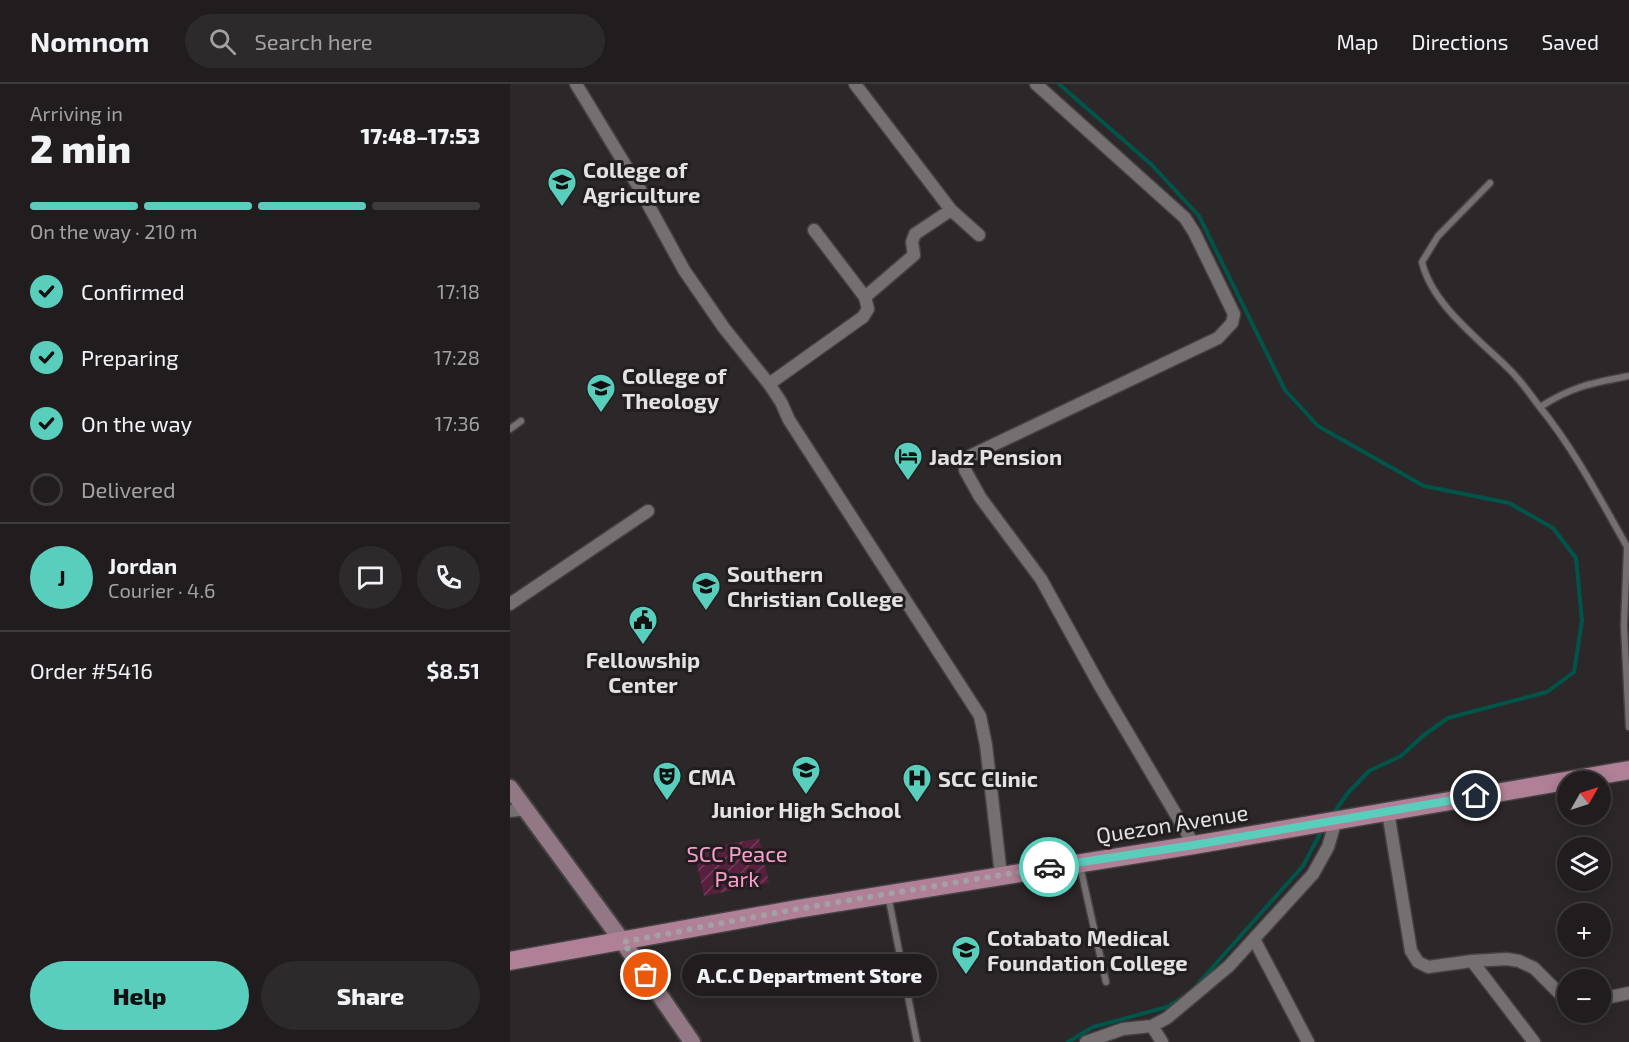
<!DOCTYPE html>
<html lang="en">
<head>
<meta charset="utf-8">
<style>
  :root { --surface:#211d1f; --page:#2d2a2c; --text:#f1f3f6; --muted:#a2a2a4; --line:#3e3b3d; --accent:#5acebd }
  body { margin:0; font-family:"Exo 2",sans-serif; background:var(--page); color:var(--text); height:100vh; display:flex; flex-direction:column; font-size:22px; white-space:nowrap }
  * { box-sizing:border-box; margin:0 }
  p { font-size:20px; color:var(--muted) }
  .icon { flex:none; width:33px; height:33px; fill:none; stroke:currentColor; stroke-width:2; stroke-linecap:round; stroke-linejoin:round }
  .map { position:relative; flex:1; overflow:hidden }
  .panel { display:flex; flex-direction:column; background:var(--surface); width:510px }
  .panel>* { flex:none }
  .needle { width:39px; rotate:51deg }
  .controls { position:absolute; left:1047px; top:687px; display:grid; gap:12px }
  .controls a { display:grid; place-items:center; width:54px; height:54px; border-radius:50%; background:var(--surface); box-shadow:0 3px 15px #0003,0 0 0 2px var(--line); font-size:30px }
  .pin { position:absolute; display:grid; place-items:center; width:51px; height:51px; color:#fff; margin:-26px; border:3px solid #fff; border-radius:50%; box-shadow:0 2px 6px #0007 }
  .courier { position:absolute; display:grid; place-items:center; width:60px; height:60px; margin:-30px; border:4px solid #5acebd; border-radius:50%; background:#fff; color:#222; box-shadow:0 2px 8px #0007 }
  .bubble { position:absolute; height:42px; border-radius:21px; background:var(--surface); box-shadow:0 3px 15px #0003,0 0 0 2px var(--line); font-size:20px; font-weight:800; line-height:42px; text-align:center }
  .summary em { font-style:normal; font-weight:800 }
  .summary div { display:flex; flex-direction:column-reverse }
  .summary { display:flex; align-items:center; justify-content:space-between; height:102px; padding:0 30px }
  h1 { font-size:39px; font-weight:800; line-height:45px }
  .bar { display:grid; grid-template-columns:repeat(4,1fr); gap:9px 6px; align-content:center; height:72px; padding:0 30px }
  .bar i { height:8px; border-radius:4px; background:var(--line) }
  .bar .selected { background:var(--accent) }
  .bar p { grid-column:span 4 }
  .line { display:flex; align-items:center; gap:15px; padding:0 30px; border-top:2px solid var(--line) }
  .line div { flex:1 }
  .round { display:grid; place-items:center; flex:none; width:63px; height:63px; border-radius:32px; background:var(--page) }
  ol { padding:0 30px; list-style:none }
  li { display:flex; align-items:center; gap:18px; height:66px }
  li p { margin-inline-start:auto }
  li .icon { padding:6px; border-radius:50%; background:var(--accent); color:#111; stroke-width:4 }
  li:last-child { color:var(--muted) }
  li i { width:33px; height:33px; border:3px solid var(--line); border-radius:50% }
  .cta { display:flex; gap:12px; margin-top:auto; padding:12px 30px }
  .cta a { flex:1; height:69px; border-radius:36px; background:var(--accent); color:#111; font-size:24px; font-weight:800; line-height:69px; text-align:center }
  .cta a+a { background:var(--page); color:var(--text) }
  header { display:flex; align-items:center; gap:36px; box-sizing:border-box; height:84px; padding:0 30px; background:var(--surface); border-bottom:2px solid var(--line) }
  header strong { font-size:28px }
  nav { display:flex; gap:33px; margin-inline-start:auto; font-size:21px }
  .search { width:420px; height:54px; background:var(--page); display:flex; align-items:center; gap:15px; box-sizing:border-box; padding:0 21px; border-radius:33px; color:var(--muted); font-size:22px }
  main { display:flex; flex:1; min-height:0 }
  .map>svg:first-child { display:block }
  .garden { fill:url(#garden-furrows) }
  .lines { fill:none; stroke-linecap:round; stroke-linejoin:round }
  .stream { stroke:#00554b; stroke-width:4 }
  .lane-casing { stroke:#464244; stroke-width:9 }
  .street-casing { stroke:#464244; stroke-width:15 }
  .secondary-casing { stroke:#464244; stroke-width:20 }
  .primary-casing { stroke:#464244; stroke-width:21 }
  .lane { stroke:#746f71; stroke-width:6 }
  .street { stroke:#746f71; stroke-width:12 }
  .secondary { stroke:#927784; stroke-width:16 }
  .primary { stroke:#b08097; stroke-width:18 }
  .done { stroke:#a4a1a2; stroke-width:6; stroke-dasharray:0 10.8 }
  .route { stroke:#5acebd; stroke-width:8 }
  .labels { text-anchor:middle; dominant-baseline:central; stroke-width:6; stroke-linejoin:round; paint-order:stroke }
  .poi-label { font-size:22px; font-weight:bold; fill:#e5e2e3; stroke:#221e20; text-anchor:start }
  .street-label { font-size:22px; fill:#e5e2e3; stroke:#221e20 }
  .park-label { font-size:22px; fill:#fba0cc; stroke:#221e20 }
</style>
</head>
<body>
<header>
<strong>Nomnom</strong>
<div class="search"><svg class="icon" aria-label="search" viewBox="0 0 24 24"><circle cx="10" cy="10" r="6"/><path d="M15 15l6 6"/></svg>Search here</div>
<nav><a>Map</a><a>Directions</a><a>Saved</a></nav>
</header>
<main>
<section class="panel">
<div class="summary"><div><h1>2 min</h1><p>Arriving in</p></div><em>17:48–17:53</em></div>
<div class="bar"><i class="selected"></i><i class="selected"></i><i class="selected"></i><i></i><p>On the way · 210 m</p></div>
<ol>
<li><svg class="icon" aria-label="check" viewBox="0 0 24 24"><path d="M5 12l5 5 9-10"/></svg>Confirmed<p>17:18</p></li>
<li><svg class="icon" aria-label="check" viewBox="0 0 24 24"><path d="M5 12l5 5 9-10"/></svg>Preparing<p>17:28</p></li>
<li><svg class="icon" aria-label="check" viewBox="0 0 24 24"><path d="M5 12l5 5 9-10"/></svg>On the way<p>17:36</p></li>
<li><i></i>Delivered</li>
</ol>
<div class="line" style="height:108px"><b class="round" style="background:var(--accent);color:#111">J</b><div><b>Jordan</b><p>Courier · 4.6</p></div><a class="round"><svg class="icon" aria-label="chat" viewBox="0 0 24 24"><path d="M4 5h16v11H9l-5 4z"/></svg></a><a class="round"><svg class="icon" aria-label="phone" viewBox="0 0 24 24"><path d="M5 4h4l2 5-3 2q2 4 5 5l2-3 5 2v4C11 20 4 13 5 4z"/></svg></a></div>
<div class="line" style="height:78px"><div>Order #5416</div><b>$8.51</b></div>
<div class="cta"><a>Help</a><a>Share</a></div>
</section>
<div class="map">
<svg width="1119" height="958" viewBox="0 0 1119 958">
  <defs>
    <pattern id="garden-furrows" width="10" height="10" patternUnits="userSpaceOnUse" patternTransform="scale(1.5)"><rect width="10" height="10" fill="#581f3e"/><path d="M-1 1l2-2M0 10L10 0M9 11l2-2" fill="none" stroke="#703f5a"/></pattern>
  </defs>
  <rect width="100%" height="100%" fill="#2c2729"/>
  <!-- garden -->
  <path class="garden" d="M249 754 259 799 194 812 184 767Z"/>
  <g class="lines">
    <!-- stream -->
    <path class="stream" d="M549 0 642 81 689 132 775 306 808 342 914 402 999 419 1043 444 1066 474 1072 537 1064 588 1037 608 938 634 914 651 891 672 859 687 837 710 823 730
      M686 902 793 782 812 746
      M558 958 583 943 657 923 673 913"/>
    <!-- lane casing -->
    <g class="lane-casing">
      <path id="lane" d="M980 99 928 152 912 178C922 221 970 256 1000 286 1011 297 1020 310 1029 322 1065 366 1091 417 1119 466
        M1030 323C1063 302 1082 299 1119 292
        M0 345 11 337
        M1117 464 1114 542 1119 643
        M570 782 596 898
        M378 811 407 958"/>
    </g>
    <!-- street casing -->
    <g class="street-casing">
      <path id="street" d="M66 0 128 102 174 186 214 244 259 300 271 318 279 336 470 632 476 661 491 791
        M345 0 441 126 469 151
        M526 0 675 134 684 148 724 230 722 239 708 254 462 371 456 378 455 386 470 413 531 495 590 602 684 761
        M355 213 404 171 402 158 405 150 441 126
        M259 300 353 233 358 225 355 213 304 146
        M0 520 138 427
        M0 727 16 725
        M878 728 901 867 908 878 918 883 962 877 997 875 1009 877 1024 884 1058 918
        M744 855 798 958
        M962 877 1024 958
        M1090 915 1119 909
        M642 942 652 958
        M576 958 613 945 642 942 657 934 719 882 803 790 818 763 826 736"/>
    </g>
    <!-- secondary casing -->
    <g class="secondary-casing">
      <path id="secondary" d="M0 704 113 858 182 958"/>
    </g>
    <!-- primary casing -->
    <g class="primary-casing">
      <path id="primary" d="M0 877 287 825 684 761 1119 686"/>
    </g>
    <!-- lane -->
    <use href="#lane" class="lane"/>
    <!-- street -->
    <use href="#street" class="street"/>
    <!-- secondary -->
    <use href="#secondary" class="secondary"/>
    <!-- primary -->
    <use href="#primary" class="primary"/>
  </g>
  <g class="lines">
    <!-- done -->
    <path class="done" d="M136 891 113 858 287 825 539 783"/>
    <!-- route -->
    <path class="route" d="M539 783 684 761 966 712"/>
  </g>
  <!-- icons -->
  <defs>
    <g id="university-pin" transform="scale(1.5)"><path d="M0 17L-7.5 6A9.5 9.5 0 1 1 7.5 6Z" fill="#5acebd" stroke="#221e20"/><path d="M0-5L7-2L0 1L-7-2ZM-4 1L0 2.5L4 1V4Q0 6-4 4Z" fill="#111"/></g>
    <g id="hotel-pin" transform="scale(1.5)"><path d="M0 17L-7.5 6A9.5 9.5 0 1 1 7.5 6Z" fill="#5acebd" stroke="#221e20"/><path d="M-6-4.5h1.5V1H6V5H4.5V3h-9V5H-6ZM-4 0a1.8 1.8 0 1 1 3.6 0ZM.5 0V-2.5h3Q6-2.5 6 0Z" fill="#111"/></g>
    <g id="civic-pin" transform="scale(1.5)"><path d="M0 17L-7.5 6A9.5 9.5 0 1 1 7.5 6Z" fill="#5acebd" stroke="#221e20"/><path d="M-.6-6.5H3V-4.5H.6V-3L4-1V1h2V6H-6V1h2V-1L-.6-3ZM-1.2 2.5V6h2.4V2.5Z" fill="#111"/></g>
    <g id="school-pin" transform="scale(1.5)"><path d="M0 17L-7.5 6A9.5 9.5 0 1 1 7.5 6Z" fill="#5acebd" stroke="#221e20"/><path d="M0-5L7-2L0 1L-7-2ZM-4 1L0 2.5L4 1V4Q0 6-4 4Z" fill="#111"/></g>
    <g id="theatre-pin" transform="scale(1.5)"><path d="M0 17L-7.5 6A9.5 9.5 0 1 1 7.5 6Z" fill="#5acebd" stroke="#221e20"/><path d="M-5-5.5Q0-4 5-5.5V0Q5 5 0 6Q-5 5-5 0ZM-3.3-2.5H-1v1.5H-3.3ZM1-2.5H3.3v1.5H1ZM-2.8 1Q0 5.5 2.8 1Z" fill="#111"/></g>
    <g id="hospital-pin" transform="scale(1.5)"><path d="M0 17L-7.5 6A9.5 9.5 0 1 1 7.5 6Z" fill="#5acebd" stroke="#221e20"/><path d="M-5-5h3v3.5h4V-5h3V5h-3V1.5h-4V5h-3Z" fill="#111"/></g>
  </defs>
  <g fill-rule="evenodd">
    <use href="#university-pin" x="52" y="98"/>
    <use href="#university-pin" x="91" y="304"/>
    <use href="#hotel-pin" x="398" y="372"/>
    <use href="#university-pin" x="196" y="502"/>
    <use href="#civic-pin" x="133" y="536"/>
    <use href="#school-pin" x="296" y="686"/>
    <use href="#theatre-pin" x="157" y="692"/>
    <use href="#hospital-pin" x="407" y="694"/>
    <use href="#university-pin" x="456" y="866"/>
  </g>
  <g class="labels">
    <!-- poi labels -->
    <g class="poi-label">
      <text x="73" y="85">College of<tspan x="73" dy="25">Agriculture</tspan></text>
      <text x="112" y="291">College of<tspan x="112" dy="25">Theology</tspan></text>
      <text x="419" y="372">Jadz Pension</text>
      <text x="217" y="489">Southern<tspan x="217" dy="25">Christian College</tspan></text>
      <text x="133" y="575" text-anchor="middle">Fellowship<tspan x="133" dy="25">Center</tspan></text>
      <text x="178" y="692">CMA</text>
      <text x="428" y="694">SCC Clinic</text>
      <text x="296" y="725" text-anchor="middle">Junior High School</text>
      <text x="477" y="853">Cotabato Medical<tspan x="477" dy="25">Foundation College</tspan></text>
    </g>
    <!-- street labels -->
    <g class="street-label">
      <text transform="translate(662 739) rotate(-9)">Quezon Avenue</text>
    </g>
    <!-- park labels -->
    <g class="park-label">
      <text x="227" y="769">SCC Peace<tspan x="227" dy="25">Park</tspan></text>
    </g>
  </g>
</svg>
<div class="controls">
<a><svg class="needle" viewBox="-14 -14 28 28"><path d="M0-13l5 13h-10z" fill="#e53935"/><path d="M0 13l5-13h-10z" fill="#a2a2a4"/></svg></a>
<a><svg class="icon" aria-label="layers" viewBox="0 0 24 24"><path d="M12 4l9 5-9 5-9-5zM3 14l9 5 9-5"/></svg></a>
<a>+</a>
<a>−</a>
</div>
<div class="pin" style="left:136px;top:891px;background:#ea580c"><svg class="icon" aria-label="bag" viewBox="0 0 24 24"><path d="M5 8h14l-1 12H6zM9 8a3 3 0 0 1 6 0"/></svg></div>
<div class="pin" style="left:966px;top:712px;background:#1f2937"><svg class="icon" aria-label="home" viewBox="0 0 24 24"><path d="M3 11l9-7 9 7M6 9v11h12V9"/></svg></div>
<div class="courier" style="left:539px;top:783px"><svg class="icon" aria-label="car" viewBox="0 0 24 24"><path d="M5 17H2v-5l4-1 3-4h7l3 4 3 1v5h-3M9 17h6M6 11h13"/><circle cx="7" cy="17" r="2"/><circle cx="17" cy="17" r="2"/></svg></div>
<div class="bubble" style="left:172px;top:870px;width:255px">A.C.C Department Store</div>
</div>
</main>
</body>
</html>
